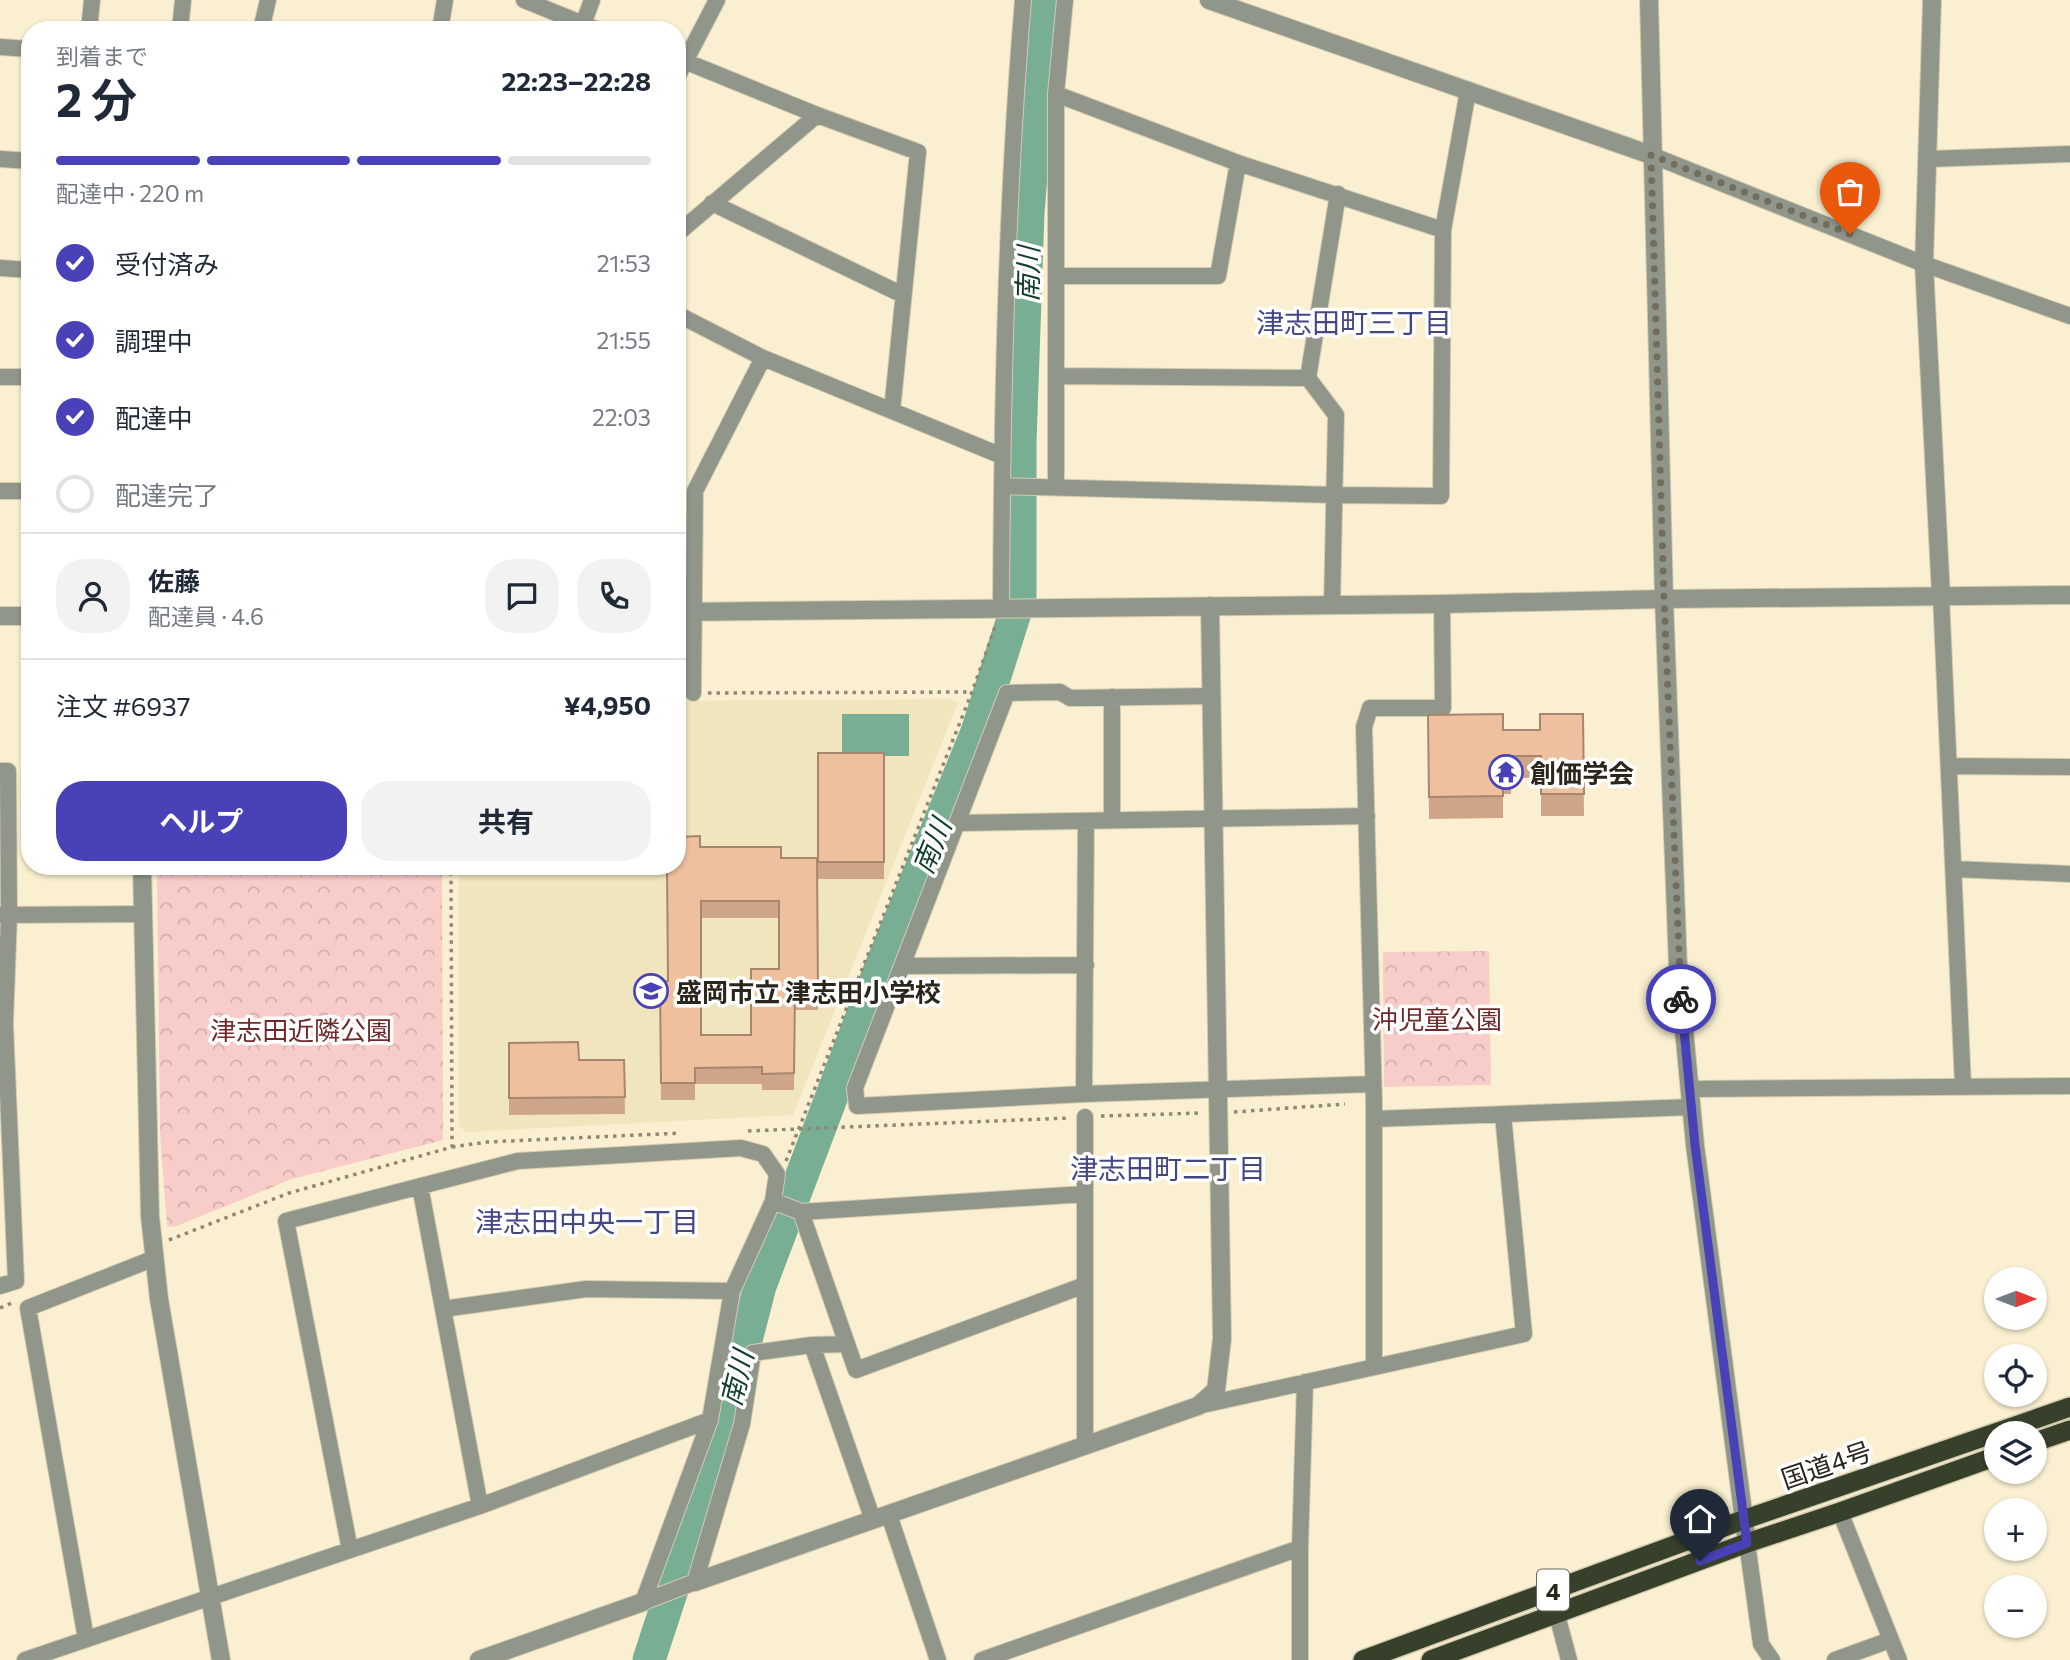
<!DOCTYPE html>
<html lang="ja">
<head>
<meta charset="utf-8">
<style>
  :root { --surface:#fff; --page:#f2f2f3; --text:#1f2937; --muted:#747a83; --line:#e0e1e3; --accent:#4841b8 }
  body { margin:0; font-family:Commissioner,"Noto Sans JP",sans-serif; background:var(--page); color:var(--text); height:100vh; display:flex; flex-direction:column; font-size:26px; white-space:nowrap }
  * { box-sizing:border-box; margin:0 }
  p { font-size:23px; color:var(--muted) }
  .icon { flex:none; width:38px; height:38px; fill:none; stroke:currentColor; stroke-width:2; stroke-linecap:round; stroke-linejoin:round }
  .map { position:relative; flex:1; overflow:hidden }
  .details { position:absolute; left:21px; top:21px; width:665px; height:854px; display:flex; flex-direction:column; background:var(--surface); border-radius:28px; box-shadow:0 2px 5px #0004 }
  .details>* { flex:none }
  .needle { width:46px; rotate:90deg }
  .controls { position:absolute; left:1984px; top:1267px; display:grid; gap:14px }
  .controls a { display:grid; place-items:center; width:63px; height:63px; border-radius:50%; background:var(--surface); box-shadow:0 2px 5px #0004; font-size:35px }
  .pin { position:absolute; display:grid; place-items:center; width:60px; height:60px; color:#fff; margin:-72px -30px; border-radius:50% 50% 50% 0; rotate:-45deg; box-shadow:0 0 7px #0007 }
  .pin .icon { rotate:45deg }
  .courier { position:absolute; display:grid; place-items:center; width:70px; height:70px; margin:-35px; border:5px solid #4841b8; border-radius:50%; background:#fff; color:#222; box-shadow:0 2px 9px #0007 }
  .head em { font-style:normal; font-weight:700 }
  .head div { display:flex; flex-direction:column-reverse }
  .head { display:flex; align-items:center; justify-content:space-between; height:119px; padding:0 35px }
  h1 { font-size:46px; font-weight:700; line-height:52px }
  .bar { display:grid; grid-template-columns:repeat(4,1fr); gap:10px 7px; align-content:center; height:84px; padding:0 35px }
  .bar i { height:9px; border-radius:5px; background:var(--line) }
  .bar .on { background:var(--accent) }
  .bar p { grid-column:span 4 }
  .line { display:flex; align-items:center; gap:18px; padding:0 35px; border-top:2px solid var(--line) }
  .line div { flex:1 }
  .round { display:grid; place-items:center; flex:none; width:74px; height:74px; border-radius:28px; background:var(--page) }
  ol { padding:0 35px; list-style:none }
  li { display:flex; align-items:center; gap:21px; height:77px }
  li p { margin-inline-start:auto }
  li .icon { padding:7px; border-radius:50%; background:var(--accent); color:#fff; stroke-width:4 }
  li:last-child { color:var(--muted) }
  li i { width:38px; height:38px; border:4px solid var(--line); border-radius:50% }
  .button { display:flex; gap:14px; margin-top:auto; padding:14px 35px }
  .button a { flex:1; height:80px; border-radius:28px; background:var(--accent); color:#fff; font-size:28px; font-weight:700; line-height:80px; text-align:center }
  .button a+a { background:var(--page); color:var(--text) }
  .map>svg:first-child { display:block }
  .built { fill:#f1e5be }
  .park { fill:url(#park-crowns) }
  .water { fill:#78ae93 }
  .lines { fill:none; stroke-linecap:round; stroke-linejoin:round }
  .river { stroke:#78ae93; stroke-width:33 }
  .minor-casing { stroke:#d5ccb0; stroke-width:18 }
  .tertiary-casing { stroke:#d5ccb0; stroke-width:20 }
  .trunk-casing { stroke:#d5ccb0; stroke-width:22 }
  .path { stroke:#8f8873; stroke-width:3.5; stroke-dasharray:3.5 5; stroke-linecap:butt }
  .minor { stroke:#90968a; stroke-width:16 }
  .tertiary { stroke:#90968a; stroke-width:18 }
  .trunk { stroke:#37402a; stroke-width:19 }
  .wall { fill:#cea588; fill-rule:evenodd }
  .building { fill:#efc09e; stroke:#a7866f; stroke-width:2; fill-rule:evenodd }
  .done { stroke:#736d5b; stroke-width:7; stroke-dasharray:0 12.6 }
  .route { stroke:#4841b8; stroke-width:9 }
  .labels { text-anchor:middle; dominant-baseline:central; stroke-width:7; stroke-linejoin:round; paint-order:stroke }
  .shield { fill:#fff; stroke:#6a675f; stroke-width:2 }
  .shield-label { font-size:24px; font-weight:bold; fill:#2a261b }
  .poi-label { font-size:26px; font-weight:bold; fill:#2a261b; stroke:#fff; text-anchor:start }
  .park-label { font-size:26px; fill:#6f2929; stroke:#fff }
  .street-label { font-size:26px; fill:#2a261b; stroke:#fff }
  .water-label { font-size:28px; font-style:italic; fill:#13402d; stroke:#fff }
  .neighbourhood-label { font-size:28px; fill:#434784; stroke:#fff }
</style>
</head>
<body>
<div class="map">
<svg width="2070" height="1660" viewBox="0 0 2070 1660">
  <defs>
    <pattern id="park-crowns" width="20" height="18" patternUnits="userSpaceOnUse" patternTransform="scale(1.75)"><rect width="20" height="18" fill="#f8ccc9"/><path d="M2 6a3 3 0 1 1 6 0M12 15a3 3 0 1 1 6 0" fill="none" stroke="#d5afac"/></pattern>
  </defs>
  <rect width="100%" height="100%" fill="#faf0d1"/>
  <!-- built -->
  <path class="built" d="M951 699 958 703 793 1115 467 1132 459 1127V866H677V701Z"/>
  <!-- park -->
  <path class="park" d="M157 866H442L443 1140 292 1179 174 1227 167 1226 160 1133Z
    M1489 951 1491 1085 1384 1087 1383 952Z"/>
  <!-- water -->
  <path class="water" d="M842 714H909V756H842Z"/>
  <g class="lines">
    <!-- river -->
    <path class="river" d="M649 1660 718 1449 760 1286 878 974 977 732 1020 597V442L1028 213 1045 0"/>
    <!-- minor casing -->
    <g class="minor-casing">
      <path id="minor" d="M524 0 598 30
        M1065 0 1056 94 1238 163 1443 230
        M89 30 92 0
        M180 30 183 0
        M261 30 268 0
        M440 30 445 0
        M581 30 592 0
        M0 47 30 49
        M677 58 817 115 918 152 892 411
        M677 77 717 0
        M1056 94V486
        M1651 155 1924 264 2070 316
        M0 159 30 161
        M1928 159 2070 154
        M712 203 903 295
        M677 234 817 115
        M0 268 30 270
        M1056 276H1218L1238 163
        M677 314 763 358 1002 456
        M1056 376 1308 378
        M0 377H30
        M1002 486 1334 495 1441 496 1443 230 1468 91
        M0 491H30
        M1941 596 1963 1086
        M1332 605 1336 415 1308 378 1338 194
        M1001 608C1002 405 1006 202 1023 0
        M693 693 695 491 763 358
        M1211 696 1070 698 1060 692 1007 693 855 1088 857 1106 1084 1094 1373 1084
        M1112 697V820
        M1949 766 2070 767
        M0 771H8L9 915 5 1024 16 1281 0 1286
        M958 823 1367 816
        M1954 869 2070 874
        M0 915 143 914
        M903 966 1086 965
        M1690 1089 2070 1086
        M1084 1094 1086 822
        M1085 1117V1446
        M1374 1119 1692 1107
        M420 1186 480 1506
        M773 1201 801 1212 1085 1194
        M801 1212 856 1370 1085 1285
        M443 1309 586 1289 732 1291
        M812 1345 847 1344
        M1374 1367V1102L1364 727 1370 708H1443L1442 604
        M1198 1406 1524 1334 1503 1115
        M1840 1512 1899 1660
        M889 1515 938 1660
        M1747 1543 1761 1644 1772 1660
        M350 1550 286 1221 518 1161 741 1148 763 1154 777 1174 773 1201 732 1291 710 1420 643 1602
        M643 1602 695 1582 742 1424 753 1353 812 1345 873 1520
        M1557 1615 1569 1660
        M86 1639 28 1308 155 1258
        M25 1660 480 1506 710 1420
        M982 1660 1300 1548
        M1300 1660V1548L1305 1382
        M1835 1660 1890 1640"/>
    </g>
    <!-- tertiary casing -->
    <g class="tertiary-casing">
      <path id="tertiary" d="M1209 0 1651 155
        M1649 0 1664 599 1678 967 1695 1145 1747 1543
        M1932 0 1924 264 1941 596
        M677 612 1442 604 1664 599 2070 595
        M0 616H30
        M142 866 150 1216 159 1299 221 1660
        M695 1582 1198 1406 1216 1390 1222 1339 1210 606
        M479 1660 643 1602"/>
    </g>
    <!-- trunk casing -->
    <g class="trunk-casing">
      <path id="trunk" d="M2035 1442 2070 1430
        M1363 1660 1743 1520 2070 1407
        M1431 1660 1747 1543 1840 1512 1997 1456"/>
    </g>
    <!-- path -->
    <path class="path" d="M708 693 972 692
      M1234 1112 1345 1104
      M1101 1116 1202 1113
      M748 1131 1069 1118
      M452 1147 487 1142 681 1133
      M786 1161 972 692 995 627
      M169 1240 289 1193 452 1147 451 866
      M0 1308 14 1302"/>
    <!-- minor -->
    <use href="#minor" class="minor"/>
    <!-- tertiary -->
    <use href="#tertiary" class="tertiary"/>
    <!-- trunk -->
    <use href="#trunk" class="trunk"/>
  </g>
  <!-- wall -->
  <path class="wall" d="M1583 714 1584 816H1541V778H1511V794H1503V818L1429 819 1428 715 1503 730H1540Z
    M818 753H884V879H818Z
    M700 847 781 858H817L818 1010H795L794 1090H762V1084H695V1100H661L660 982 668 981ZM701 918H779V969L751 1035H701Z
    M509 1043 579 1060H624L625 1114 509 1115Z"/>
  <!-- building -->
  <path class="building" d="M1503 714V730H1540V714H1583L1584 794H1541V756H1510L1511 772H1503V796L1429 797 1428 715Z
    M818 753H884V862H818Z
    M700 836V847H781V858H817L818 994H795L794 1073 762 1074V1067L695 1068V1083H661L660 982 668 981 667 866H677V837ZM701 901H779V969H751V1035H701Z
    M578 1042 579 1060H624L625 1097 509 1098V1043Z"/>
  <g class="lines">
    <!-- done -->
    <path class="done" d="M1681 999 1664 599 1651 155 1850 234"/>
    <!-- route -->
    <path class="route" d="M1681 999 1695 1145 1747 1543 1700 1561"/>
  </g>
  <!-- icons -->
  <defs>
    <g id="temple-ring" transform="scale(1.75)"><circle r="9.5" fill="#fff" stroke="#4841b8" stroke-width="1.5"/><path d="M0-6L5-2H3V0L6.5 2.5H4V6H1.5V3h-3V6H-4V2.5H-6.5L-3 0V-2H-5Z" fill="#4841b8"/></g>
    <g id="school-ring" transform="scale(1.75)"><circle r="9.5" fill="#fff" stroke="#4841b8" stroke-width="1.5"/><path d="M0-5L7-2L0 1L-7-2ZM-4 1L0 2.5L4 1V4Q0 6-4 4Z" fill="#4841b8"/></g>
  </defs>
  <g fill-rule="evenodd">
    <use href="#temple-ring" x="1506" y="772"/>
    <use href="#school-ring" x="651" y="991"/>
  </g>
  <g class="labels">
    <!-- shield labels -->
    <rect class="shield" x="1537" y="1569.5" width="32" height="41" rx="5"/>
    <g class="shield-label">
      <text x="1553" y="1590">4</text>
    </g>
    <!-- poi labels -->
    <g class="poi-label">
      <text x="1530" y="772">創価学会</text>
      <text x="676" y="991">盛岡市立 津志田小学校</text>
    </g>
    <!-- park labels -->
    <g class="park-label">
      <text x="1437" y="1018">沖児童公園</text>
      <text x="301" y="1029">津志田近隣公園</text>
    </g>
    <!-- street labels -->
    <g class="street-label">
      <text transform="translate(1826 1464) rotate(-19)">国道4号</text>
    </g>
    <!-- water labels -->
    <g class="water-label">
      <text transform="translate(1027 274) rotate(-89)">南川</text>
      <text transform="translate(931 846) rotate(-68)">南川</text>
      <text transform="translate(736 1378) rotate(-76)">南川</text>
    </g>
    <!-- neighbourhood labels -->
    <g class="neighbourhood-label">
      <text x="1354" y="322">津志田町三丁目</text>
      <text x="1168" y="1168">津志田町二丁目</text>
      <text x="587" y="1221">津志田中央一丁目</text>
    </g>
  </g>
</svg>
<div class="controls">
<a><svg class="needle" viewBox="-14 -14 28 28"><path d="M0-13l5 13h-10z" fill="#e53935"/><path d="M0 13l5-13h-10z" fill="#747a83"/></svg></a>
<a><svg class="icon" aria-label="locate" viewBox="0 0 24 24"><circle cx="12" cy="12" r="6"/><path d="M12 2v4M12 18v4M2 12h4M18 12h4"/></svg></a>
<a><svg class="icon" aria-label="layers" viewBox="0 0 24 24"><path d="M12 4l9 5-9 5-9-5zM3 14l9 5 9-5"/></svg></a>
<a>+</a>
<a>−</a>
</div>
<div class="pin" style="left:1850px;top:234px;background:#ea580c"><svg class="icon" aria-label="bag" viewBox="0 0 24 24"><path d="M5 8h14l-1 12H6zM9 8a3 3 0 0 1 6 0"/></svg></div>
<div class="pin" style="left:1700px;top:1561px;background:#1f2937"><svg class="icon" aria-label="home" viewBox="0 0 24 24"><path d="M3 11l9-7 9 7M6 9v11h12V9"/></svg></div>
<div class="courier" style="left:1681px;top:999px"><svg class="icon" aria-label="bike" viewBox="0 0 24 24"><circle cx="6" cy="16" r="4"/><circle cx="18" cy="16" r="4"/><path d="M6 16l4-8h5l3 8M10 8l3 8H6M13 5h3"/></svg></div>
<section class="details">
<div class="head"><div><h1>2 分</h1><p>到着まで</p></div><em>22:23–22:28</em></div>
<div class="bar"><i class="on"></i><i class="on"></i><i class="on"></i><i></i><p>配達中 · 220 m</p></div>
<ol>
<li><svg class="icon" aria-label="check" viewBox="0 0 24 24"><path d="M5 12l5 5 9-10"/></svg>受付済み<p>21:53</p></li>
<li><svg class="icon" aria-label="check" viewBox="0 0 24 24"><path d="M5 12l5 5 9-10"/></svg>調理中<p>21:55</p></li>
<li><svg class="icon" aria-label="check" viewBox="0 0 24 24"><path d="M5 12l5 5 9-10"/></svg>配達中<p>22:03</p></li>
<li><i></i>配達完了</li>
</ol>
<div class="line" style="height:126px"><a class="round"><svg class="icon" aria-label="person" viewBox="0 0 24 24"><circle cx="12" cy="8" r="4"/><path d="M4 21q1-7 8-7t8 7"/></svg></a><div><b>佐藤</b><p>配達員 · 4.6</p></div><a class="round"><svg class="icon" aria-label="chat" viewBox="0 0 24 24"><path d="M4 5h16v11H9l-5 4z"/></svg></a><a class="round"><svg class="icon" aria-label="phone" viewBox="0 0 24 24"><path d="M5 4h4l2 5-3 2q2 4 5 5l2-3 5 2v4C11 20 4 13 5 4z"/></svg></a></div>
<div class="line" style="height:91px"><div>注文 #6937</div><b>¥4,950</b></div>
<div class="button"><a>ヘルプ</a><a>共有</a></div>
</section>
</div>
</body>
</html>
